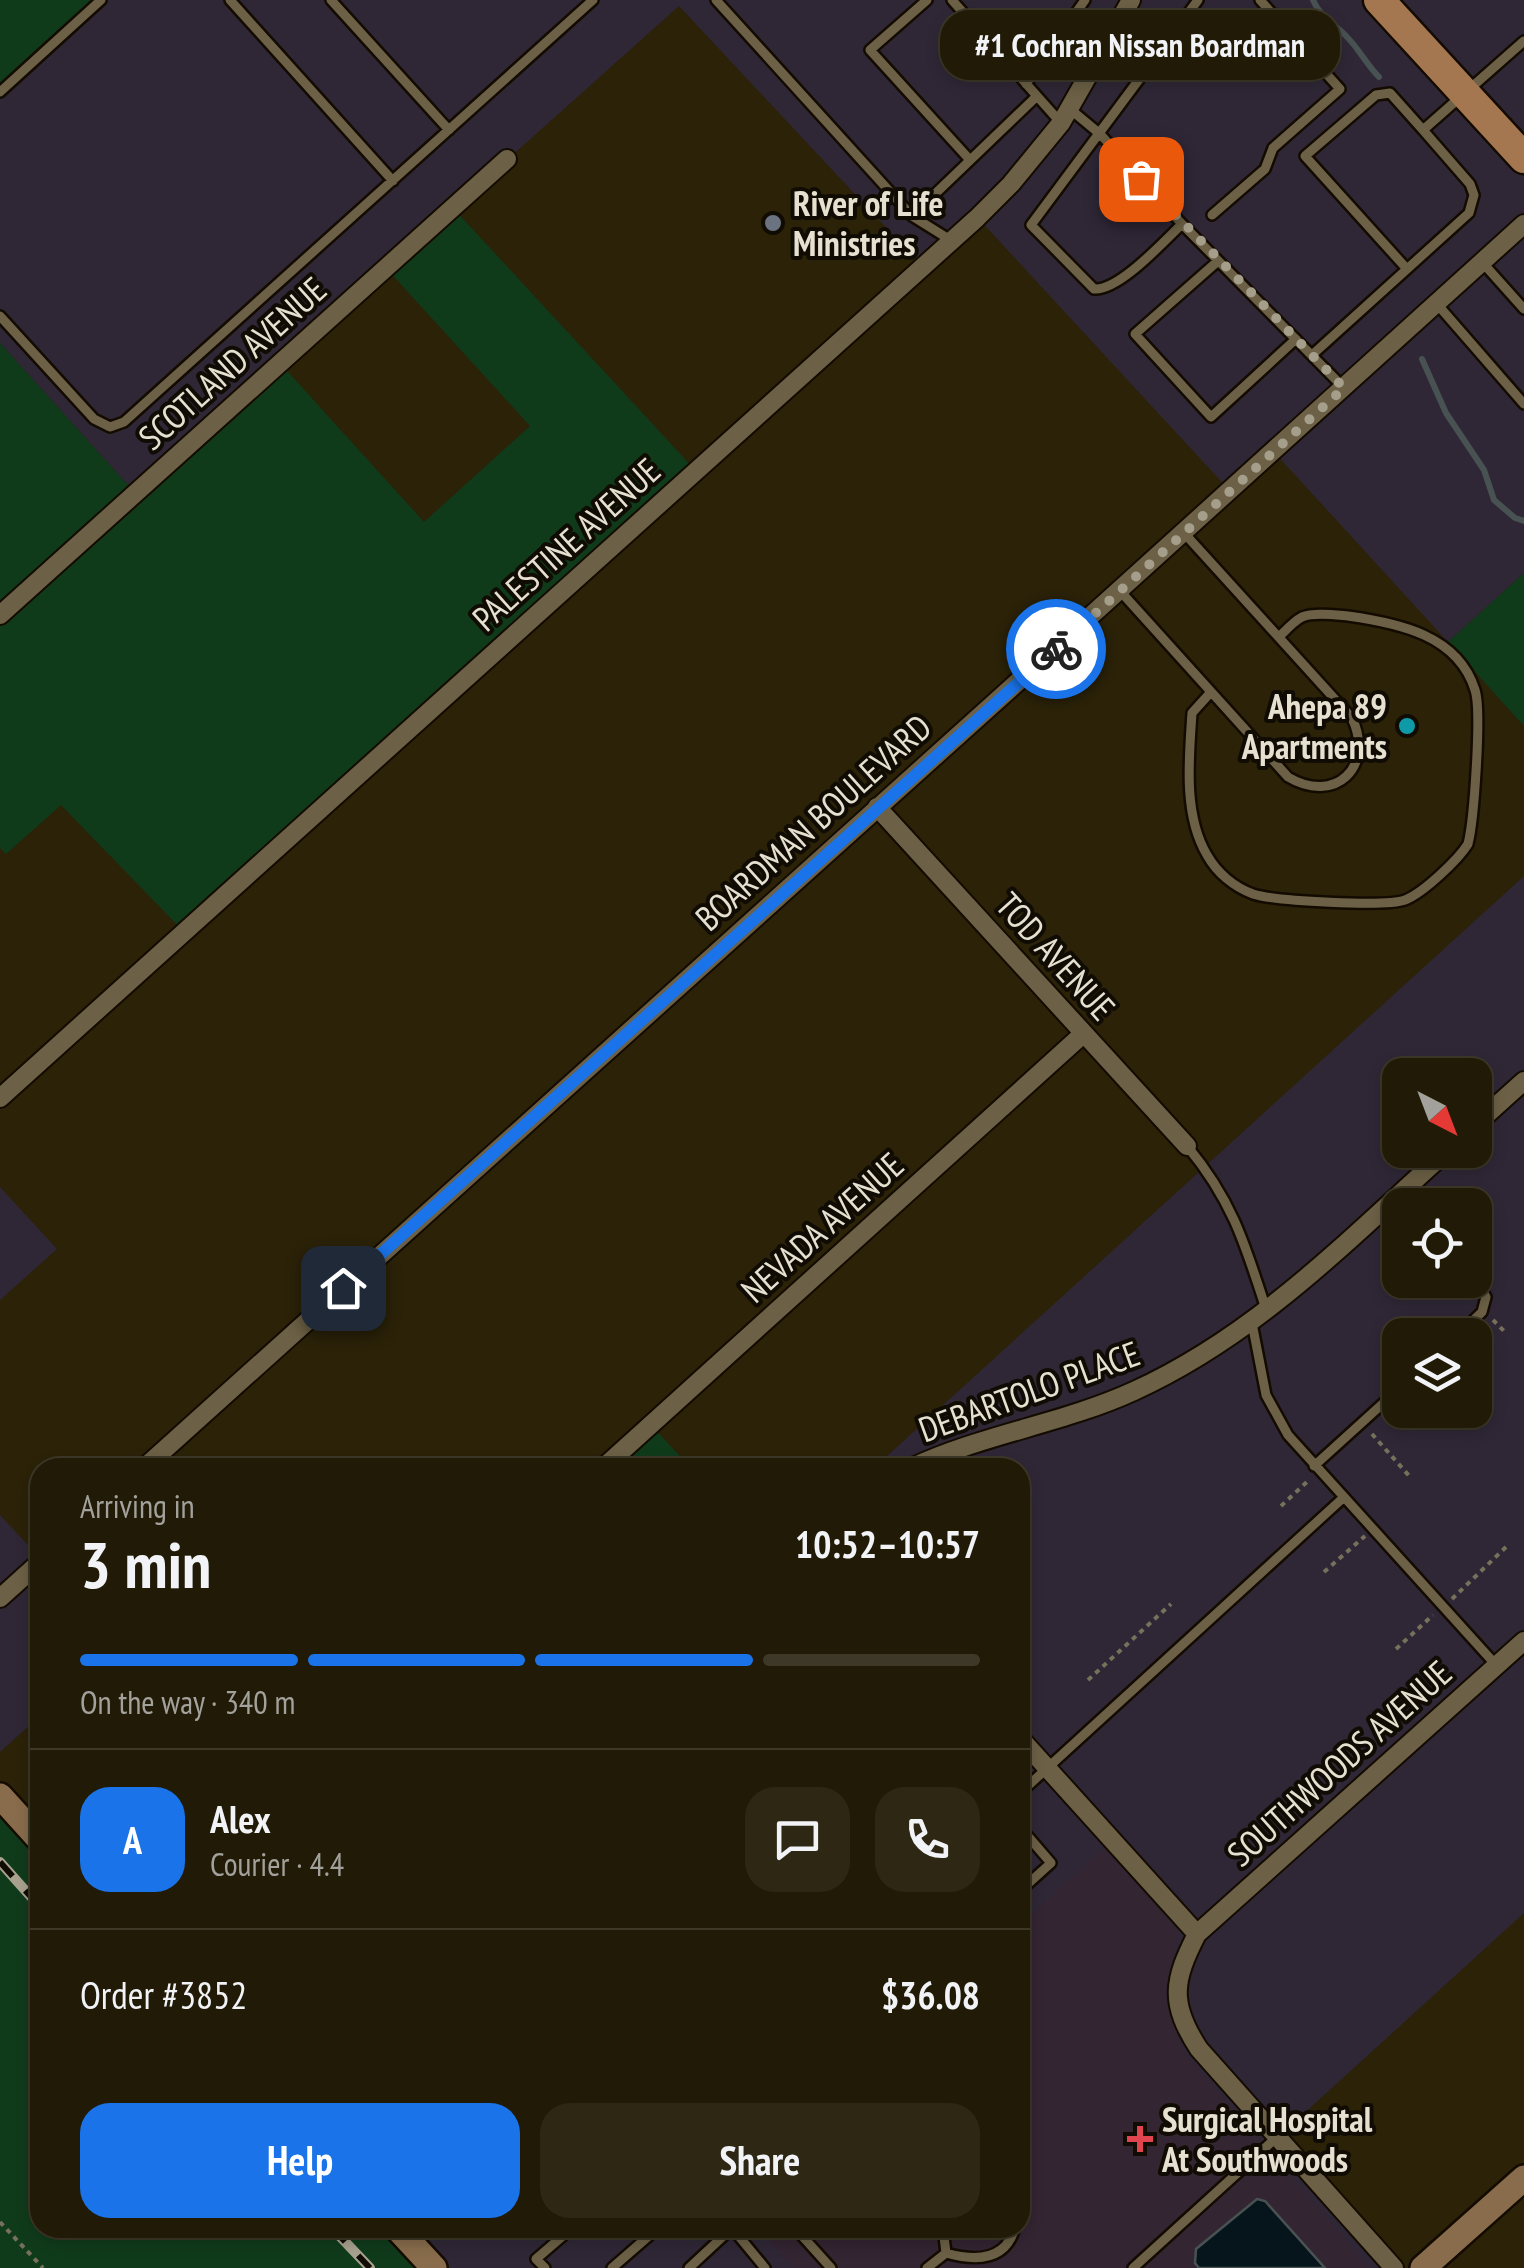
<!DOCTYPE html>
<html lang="en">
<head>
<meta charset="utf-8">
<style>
  :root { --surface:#201a06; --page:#2d2714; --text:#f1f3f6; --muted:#a2a19b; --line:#3d3828; --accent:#1a73e8 }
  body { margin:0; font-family:"PT Sans Narrow",sans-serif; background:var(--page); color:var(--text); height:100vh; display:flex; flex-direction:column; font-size:38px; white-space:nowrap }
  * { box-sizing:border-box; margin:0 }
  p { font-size:32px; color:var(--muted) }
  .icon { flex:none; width:55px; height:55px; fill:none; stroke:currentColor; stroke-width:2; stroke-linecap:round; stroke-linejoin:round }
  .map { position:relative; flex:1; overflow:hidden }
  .drawer { position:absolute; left:30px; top:1458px; width:1000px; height:780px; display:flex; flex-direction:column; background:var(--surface); border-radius:30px; box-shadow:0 5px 15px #0003,0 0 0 2px var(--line) }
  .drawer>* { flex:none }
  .needle { width:65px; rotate:138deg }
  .buttons { position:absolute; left:1382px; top:1058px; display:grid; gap:20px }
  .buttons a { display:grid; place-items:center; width:110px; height:110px; border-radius:20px; background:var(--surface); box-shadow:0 5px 15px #0003,0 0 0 2px var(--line); font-size:50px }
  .pin { position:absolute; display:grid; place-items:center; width:85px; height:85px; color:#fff; margin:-42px; border-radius:20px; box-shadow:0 5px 15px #0006 }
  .courier { position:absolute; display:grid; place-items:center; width:100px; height:100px; margin:-50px; border:8px solid #1a73e8; border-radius:50%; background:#fff; color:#222; box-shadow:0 2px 12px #0007 }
  .bubble { position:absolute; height:70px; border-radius:30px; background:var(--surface); box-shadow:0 5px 15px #0003,0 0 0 2px var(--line); font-size:32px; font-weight:800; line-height:70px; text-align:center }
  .headline em { font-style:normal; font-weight:800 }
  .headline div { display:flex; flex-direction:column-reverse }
  .headline { display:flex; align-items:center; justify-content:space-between; height:170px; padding:0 50px }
  h1 { font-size:65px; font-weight:800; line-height:75px }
  .bar { display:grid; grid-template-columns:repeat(4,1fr); gap:15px 10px; align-content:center; height:120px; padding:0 50px }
  .bar i { height:12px; border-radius:8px; background:var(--line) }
  .bar .active { background:var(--accent) }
  .bar p { grid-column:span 4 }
  .line { display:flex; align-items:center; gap:25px; padding:0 50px; border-top:2px solid var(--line) }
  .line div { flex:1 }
  .round { display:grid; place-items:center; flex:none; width:105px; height:105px; border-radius:30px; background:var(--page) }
  .action { display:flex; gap:20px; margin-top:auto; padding:20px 50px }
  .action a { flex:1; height:115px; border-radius:30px; background:var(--accent); color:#fff; font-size:40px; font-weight:800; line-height:115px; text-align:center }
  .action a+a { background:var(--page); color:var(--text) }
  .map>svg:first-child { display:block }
  .commercial { fill:#2f2736; fill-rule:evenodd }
  .medical { fill:#332532 }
  .green { fill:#103b1b }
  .water { fill:#06151b; stroke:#495252; stroke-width:2.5 }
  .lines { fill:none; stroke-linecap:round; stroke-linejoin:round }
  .stream { stroke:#495252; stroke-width:6 }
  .lane-casing { stroke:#140b00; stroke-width:14 }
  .street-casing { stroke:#140b00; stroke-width:22 }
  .secondary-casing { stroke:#140b00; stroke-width:30 }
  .primary-casing { stroke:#140b00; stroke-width:35 }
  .path { stroke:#77705a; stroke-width:4; stroke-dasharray:5 5; stroke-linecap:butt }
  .lane { stroke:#6c6146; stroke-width:9 }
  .street { stroke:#6c6146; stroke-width:18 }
  .secondary { stroke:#886c4c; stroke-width:25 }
  .primary { stroke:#a47751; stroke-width:30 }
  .rail-casing { stroke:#a9a28f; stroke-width:10 }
  .rail { stroke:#100c03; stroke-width:6; stroke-dasharray:19; stroke-linecap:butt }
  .done { stroke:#a59e8b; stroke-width:10; stroke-dasharray:0 18 }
  .route { stroke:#1a73e8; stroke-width:12 }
  .worship-dot { fill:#6b7280; stroke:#100c03; stroke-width:4 }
  .culture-dot { fill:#0f9aa8; stroke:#100c03; stroke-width:4 }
  .health-dot { fill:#e0444e; stroke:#100c03; stroke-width:4 }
  .labels { text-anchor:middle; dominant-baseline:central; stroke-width:8; stroke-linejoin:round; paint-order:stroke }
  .poi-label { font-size:35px; font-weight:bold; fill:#e6e0d1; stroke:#100c03; text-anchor:start }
  .street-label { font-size:35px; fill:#e6e0d1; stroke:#100c03 }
</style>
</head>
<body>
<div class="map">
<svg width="1524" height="2268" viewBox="0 0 1524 2268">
  <rect width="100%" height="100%" fill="#2b2208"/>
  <!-- commercial -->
  <path class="commercial" d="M101 0H1524V573L1448 642 1274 452 1231 492 978 218 923 267 679 6 135 493 0 343V92Z
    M1524 876V1913L1277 2138 1394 2268H434L397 2228H1020V1468L875 1467ZM1400 1075H1475V1150H1400ZM1400 1205H1475V1280H1400ZM1400 1335H1475V1410H1400Z
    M0 1187 57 1249 0 1300Z
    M0 1515 40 1558V1716L0 1752Z"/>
  <!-- medical -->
  <path class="medical" d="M1105 1847 1178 1931 1167 1996 1183 2050 1370 2268H793L758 2228H1020V1925Z"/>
  <!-- green -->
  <path class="green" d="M0 0H101L0 92Z
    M453 208 696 471 184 932 61 805 6 854 0 848V343L135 493 280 363 424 522 530 426 386 268Z
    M1524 573V726L1448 642Z
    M651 1425 690 1467 603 1468Z
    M0 1796 40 1840V2228H397L434 2268H0Z"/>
  <!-- water -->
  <path class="water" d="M1257 2199 1265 2201 1325 2268H1199L1195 2263 1196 2249Z"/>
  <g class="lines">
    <!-- stream -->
    <path class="stream" d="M1313 0C1320 17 1335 24 1347 37 1359 49 1367 65 1379 77
      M1422 359 1446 413 1484 470 1494 500 1515 518 1524 521"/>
    <!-- lane casing -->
    <g class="lane-casing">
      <path id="lane" d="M230 0 393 181
        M331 0 449 130
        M716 0 912 216 1037 96 952 0
        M927 0 870 50 970 160
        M1026 84 1085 0
        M0 92 101 0
        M1037 96 1061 123
        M1070 109 1100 134 1182 224C1163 242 1119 291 1094 289L1031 225 1198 0
        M1212 215 1265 169 1273 148 1340 89 1260 0
        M912 216 952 241
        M1182 224 1344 388
        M1218 261 1135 334 1211 417 1296 339
        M1482 262 1524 309
        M1407 269 1305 156 1376 95 1390 93 1423 130
        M1437 304 1524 404
        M0 316 94 419 110 427 124 422 593 0
        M1312 355 1469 213 1474 195 1470 184 1423 130 1524 41
        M1121 592 1288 777C1335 805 1375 767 1352 718L1185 534
        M1211 692 1192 713C1189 758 1183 815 1207 855 1217 873 1234 887 1253 894 1274 901 1386 907 1405 900 1423 893 1458 860 1468 844 1474 820 1482 711 1475 690 1458 635 1398 623 1348 616 1336 615 1314 612 1302 617 1294 621 1285 631 1279 637
        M1187 1146C1232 1200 1245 1244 1266 1309
        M1400 1193 1410 1205
        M1252 1323 1266 1395 1288 1435 1496 1665
        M1458 1335 1482 1312 1486 1297 1475 1278
        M1314 1466 1400 1388
        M1020 1793 1343 1498
        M1020 1827 1051 1863 1020 1891
        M732 2228 765 2268
        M795 2228 831 2268
        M943 2228 946 2253C974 2261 1005 2262 1015 2228
        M545 2268 536 2259 572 2228
        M612 2268 658 2228
        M689 2268 732 2228
        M927 2268 946 2253
        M1133 2268 1276 2138"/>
    </g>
    <!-- street casing -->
    <g class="street-casing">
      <path id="street" d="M0 615 507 159
        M877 807 1187 1146
        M0 1098 977 218 1011 184 1061 123 1131 0
        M1475 1125 1524 1081
        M144 1468C604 1052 1066 641 1524 224
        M603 1468 1083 1034
        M911 1468C983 1434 1062 1424 1134 1391 1257 1335 1349 1239 1448 1150
        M0 1598 40 1562
        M1020 1738 1197 1934
        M1394 2268 1199 2049C1169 2003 1173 1981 1197 1934L1524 1641"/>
    </g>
    <!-- secondary casing -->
    <g class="secondary-casing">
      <path id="secondary" d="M0 1796 40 1840
        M397 2228 434 2268
        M1423 2268 1524 2178"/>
    </g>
    <!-- primary casing -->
    <g class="primary-casing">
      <path id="primary" d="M1379 0 1524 158"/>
    </g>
    <!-- path -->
    <path class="path" d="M1493 1320 1504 1331
      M1372 1434 1411 1478
      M1281 1506 1309 1480
      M1324 1572 1365 1536
      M1452 1599 1506 1547
      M1396 1649 1433 1615
      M1088 1680 1171 1604
      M0 2222 43 2268"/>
    <!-- lane -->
    <use href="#lane" class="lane"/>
    <!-- street -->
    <use href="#street" class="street"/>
    <!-- secondary -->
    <use href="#secondary" class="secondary"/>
    <!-- primary -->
    <use href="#primary" class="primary"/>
    <!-- rail casing -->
    <g class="rail-casing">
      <path id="rail" d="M0 1862 40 1907
        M332 2228 370 2268"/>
    </g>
    <!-- rail -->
    <use href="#rail" class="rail"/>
  </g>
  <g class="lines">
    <!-- done -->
    <path class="done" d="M1056 649 1344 388 1141 179"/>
    <!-- route -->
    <path class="route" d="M343 1288 1056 649"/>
  </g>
  <!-- markers -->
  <circle class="worship-dot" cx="773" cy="223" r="10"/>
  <circle class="culture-dot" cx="1407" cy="726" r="10"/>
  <path class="health-dot" d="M1135 2124h10v10h10v10h-10v10h-10v-10h-10v-10h10z"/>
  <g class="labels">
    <!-- poi labels -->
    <g class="poi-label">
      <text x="793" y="203">River of Life<tspan x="793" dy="40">Ministries</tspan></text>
      <text x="1387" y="706" text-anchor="end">Ahepa 89<tspan x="1387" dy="40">Apartments</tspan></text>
      <text x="1162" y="2119">Surgical Hospital<tspan x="1162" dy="40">At Southwoods</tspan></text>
    </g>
    <!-- street labels -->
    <g class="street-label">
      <text transform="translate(232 363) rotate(-42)">SCOTLAND AVENUE</text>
      <text transform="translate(566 544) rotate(-42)">PALESTINE AVENUE</text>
      <text transform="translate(813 822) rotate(-42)">BOARDMAN BOULEVARD</text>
      <text transform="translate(1056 956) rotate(48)">TOD AVENUE</text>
      <text transform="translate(822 1227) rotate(-42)">NEVADA AVENUE</text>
      <text transform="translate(1029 1391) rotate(-20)">DEBARTOLO PLACE</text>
      <text transform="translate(1339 1763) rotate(-42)">SOUTHWOODS AVENUE</text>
    </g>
  </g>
</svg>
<div class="buttons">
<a><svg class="needle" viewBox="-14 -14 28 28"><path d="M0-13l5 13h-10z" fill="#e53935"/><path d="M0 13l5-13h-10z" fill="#a2a19b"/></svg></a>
<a><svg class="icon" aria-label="locate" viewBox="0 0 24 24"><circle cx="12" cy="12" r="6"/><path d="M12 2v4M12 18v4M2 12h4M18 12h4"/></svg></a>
<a><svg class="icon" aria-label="layers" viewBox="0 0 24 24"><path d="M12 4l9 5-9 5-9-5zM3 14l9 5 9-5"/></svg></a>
</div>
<div class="pin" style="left:1141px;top:179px;background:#ea580c"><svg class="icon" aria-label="bag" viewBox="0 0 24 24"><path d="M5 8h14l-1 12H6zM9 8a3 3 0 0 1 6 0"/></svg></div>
<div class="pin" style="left:343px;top:1288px;background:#1f2937"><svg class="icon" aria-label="home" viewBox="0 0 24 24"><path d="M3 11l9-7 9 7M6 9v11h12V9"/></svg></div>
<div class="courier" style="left:1056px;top:649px"><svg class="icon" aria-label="bike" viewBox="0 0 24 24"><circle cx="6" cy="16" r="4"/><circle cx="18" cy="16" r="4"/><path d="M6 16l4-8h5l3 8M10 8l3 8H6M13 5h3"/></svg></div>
<div class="bubble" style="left:940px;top:10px;width:400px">#1 Cochran Nissan Boardman</div>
<section class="drawer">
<div class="headline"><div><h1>3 min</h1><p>Arriving in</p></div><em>10:52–10:57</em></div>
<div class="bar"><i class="active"></i><i class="active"></i><i class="active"></i><i></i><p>On the way · 340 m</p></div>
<div class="line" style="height:180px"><b class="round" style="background:var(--accent);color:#fff">A</b><div><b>Alex</b><p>Courier · 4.4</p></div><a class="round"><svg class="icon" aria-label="chat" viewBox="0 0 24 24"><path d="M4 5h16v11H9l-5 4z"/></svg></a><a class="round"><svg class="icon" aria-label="phone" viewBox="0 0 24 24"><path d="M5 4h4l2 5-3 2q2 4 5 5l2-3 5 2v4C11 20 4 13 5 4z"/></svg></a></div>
<div class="line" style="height:130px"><div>Order #3852</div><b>$36.08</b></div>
<div class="action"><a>Help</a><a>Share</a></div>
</section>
</div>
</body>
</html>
